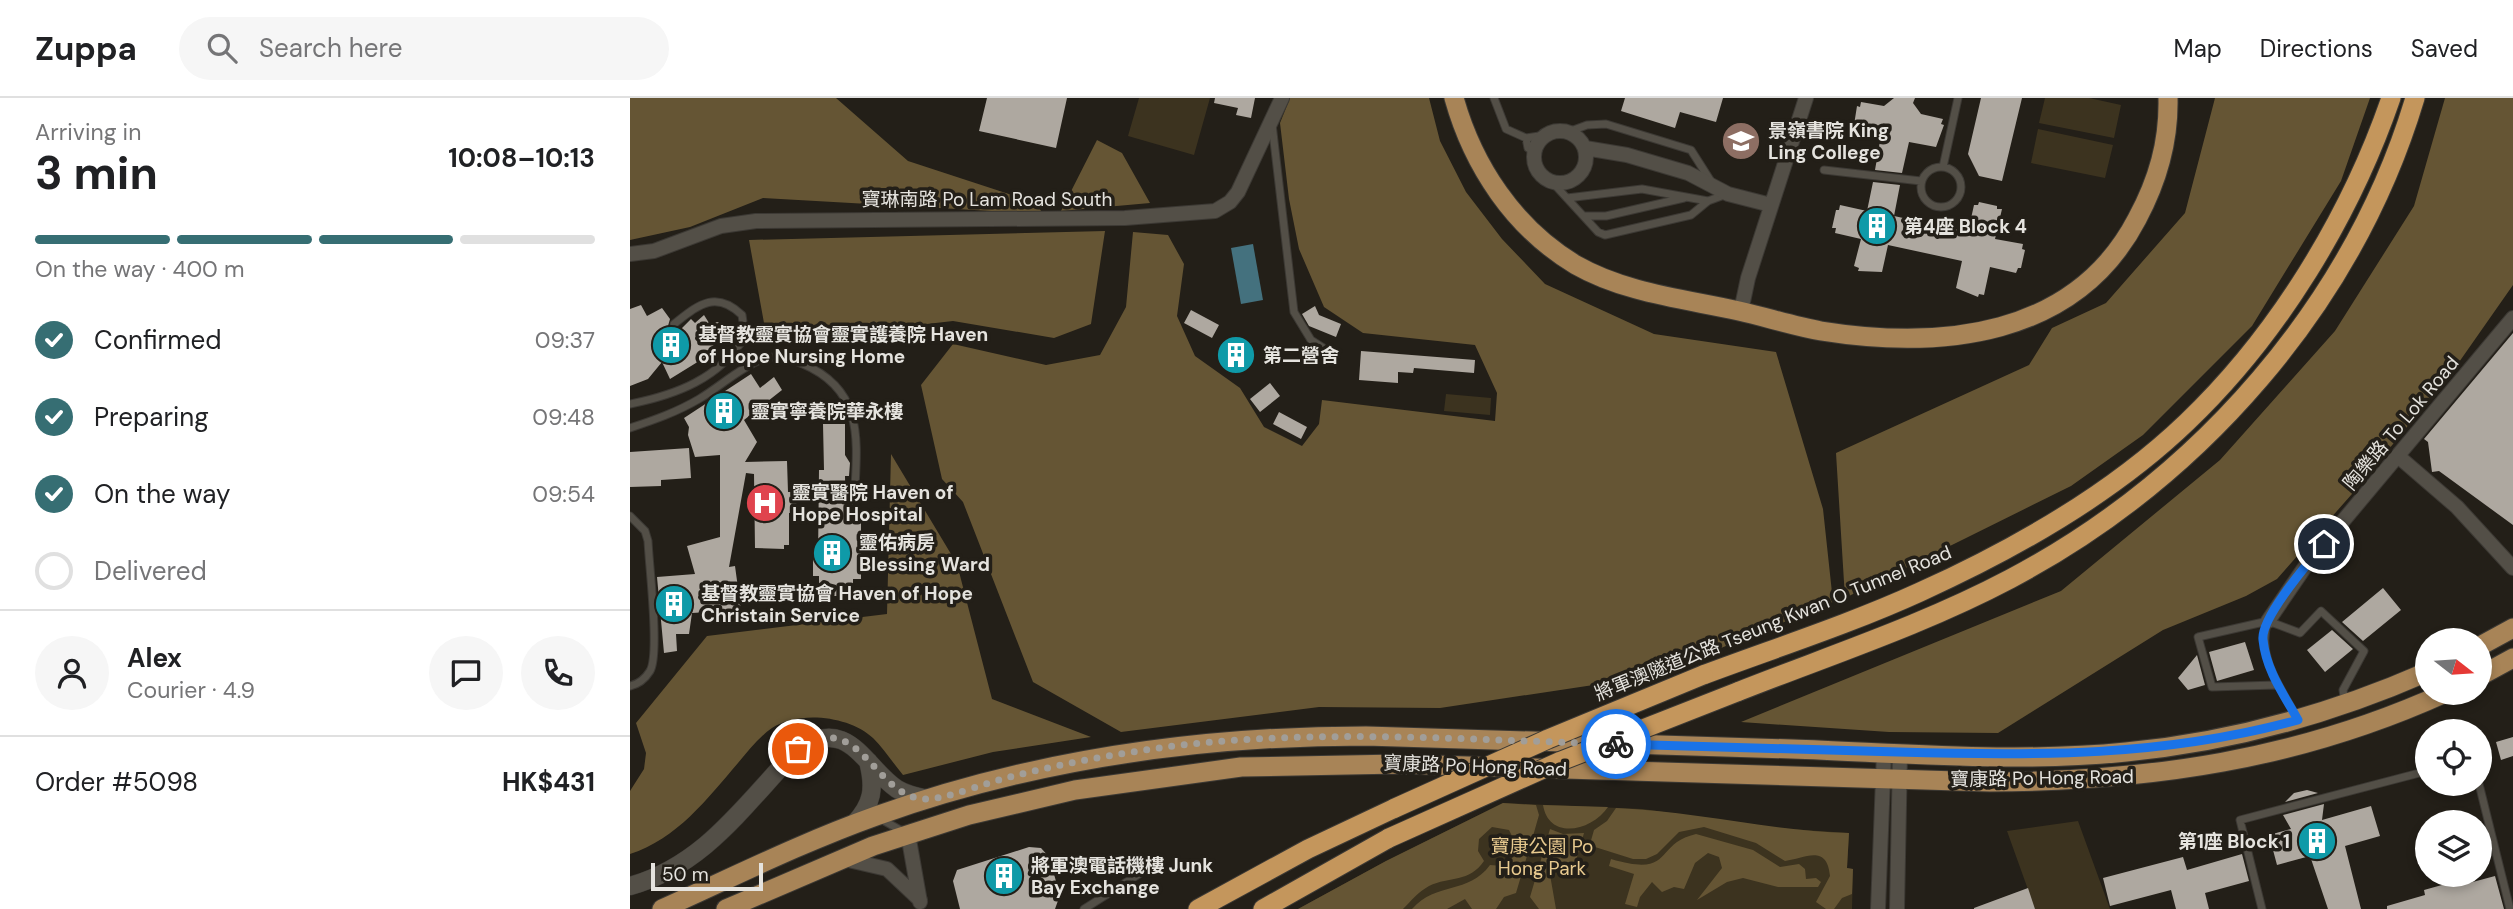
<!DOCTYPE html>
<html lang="en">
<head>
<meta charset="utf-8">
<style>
  :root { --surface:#fff; --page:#f6f6f6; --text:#202124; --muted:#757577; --line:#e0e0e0; --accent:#366e73 }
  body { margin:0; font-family:"DM Sans","Noto Sans TC",sans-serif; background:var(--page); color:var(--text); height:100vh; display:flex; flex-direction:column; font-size:26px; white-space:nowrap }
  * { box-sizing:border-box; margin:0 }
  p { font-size:23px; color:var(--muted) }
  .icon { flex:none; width:38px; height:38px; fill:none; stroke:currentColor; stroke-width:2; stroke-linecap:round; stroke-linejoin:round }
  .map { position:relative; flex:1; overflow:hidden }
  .side { display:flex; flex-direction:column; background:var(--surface); width:630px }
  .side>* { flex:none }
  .needle { width:46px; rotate:107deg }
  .buttons { position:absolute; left:1785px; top:530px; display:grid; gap:14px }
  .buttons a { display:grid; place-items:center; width:77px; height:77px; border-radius:50%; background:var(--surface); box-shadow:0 4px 10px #0003; font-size:35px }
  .scale { position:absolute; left:21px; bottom:18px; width:112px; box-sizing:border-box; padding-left:7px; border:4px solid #e5e3de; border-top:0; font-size:19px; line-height:24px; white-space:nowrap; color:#e5e3de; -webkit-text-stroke:5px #231f18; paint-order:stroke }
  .pin { position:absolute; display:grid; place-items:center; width:60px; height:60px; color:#fff; margin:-30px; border:4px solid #fff; border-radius:50%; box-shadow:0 2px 7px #0007 }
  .courier { position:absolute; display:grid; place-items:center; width:70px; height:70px; margin:-35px; border:5px solid #1a73e8; border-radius:50%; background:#fff; color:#222; box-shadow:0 2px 9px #0007 }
  .headline em { font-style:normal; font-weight:700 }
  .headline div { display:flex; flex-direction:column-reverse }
  .headline { display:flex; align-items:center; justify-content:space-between; height:119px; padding:0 35px }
  h1 { font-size:46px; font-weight:700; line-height:52px }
  .bar { display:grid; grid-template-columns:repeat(4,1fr); gap:10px 7px; align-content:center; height:84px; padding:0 35px }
  .bar i { height:9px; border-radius:5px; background:var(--line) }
  .bar .active { background:var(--accent) }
  .bar p { grid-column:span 4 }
  .line { display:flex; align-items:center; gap:18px; padding:0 35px; border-top:2px solid var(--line) }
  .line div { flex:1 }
  .round { display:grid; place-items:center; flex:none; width:74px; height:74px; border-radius:37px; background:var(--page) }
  ol { padding:0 35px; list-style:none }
  li { display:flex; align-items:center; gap:21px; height:77px }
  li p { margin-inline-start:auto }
  li .icon { padding:7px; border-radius:50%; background:var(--accent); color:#fff; stroke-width:4 }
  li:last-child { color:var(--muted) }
  li i { width:38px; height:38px; border:4px solid var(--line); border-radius:50% }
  header { display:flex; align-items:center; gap:42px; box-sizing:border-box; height:98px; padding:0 35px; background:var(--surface); border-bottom:2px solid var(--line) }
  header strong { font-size:33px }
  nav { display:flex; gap:38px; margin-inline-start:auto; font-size:24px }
  .search { width:490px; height:63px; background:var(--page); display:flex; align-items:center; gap:18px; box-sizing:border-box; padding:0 24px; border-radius:38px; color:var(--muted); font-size:26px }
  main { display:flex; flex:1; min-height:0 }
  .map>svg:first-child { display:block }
  .green { fill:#3c331f }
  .forest { fill:#655534 }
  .water { fill:#44717e }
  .building { fill:#aea8a0 }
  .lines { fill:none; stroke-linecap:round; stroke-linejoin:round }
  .service-casing { stroke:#3c3934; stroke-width:9 }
  .minor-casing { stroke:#3c3934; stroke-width:16 }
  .tertiary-casing { stroke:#3c3934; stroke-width:19 }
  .primary-casing { stroke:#3c3934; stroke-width:21 }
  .trunk-casing { stroke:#3c3934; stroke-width:21 }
  .service { stroke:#534f47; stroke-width:7 }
  .minor { stroke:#534f47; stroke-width:14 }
  .tertiary { stroke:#534f47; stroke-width:18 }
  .primary { stroke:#a88457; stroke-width:19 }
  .trunk { stroke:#c4965c; stroke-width:19 }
  .trunk-bridge-casing { stroke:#3c3934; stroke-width:21; stroke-linecap:butt }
  .trunk-bridge { stroke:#c4965c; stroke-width:19 }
  .done { stroke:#a19e99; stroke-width:7; stroke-dasharray:0 12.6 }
  .route { stroke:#1a73e8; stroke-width:9 }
  .labels { text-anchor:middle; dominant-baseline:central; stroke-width:7; stroke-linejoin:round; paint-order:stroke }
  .poi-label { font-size:19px; font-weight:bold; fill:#e5e3de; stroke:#231f18; text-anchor:start }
  .street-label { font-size:19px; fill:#e5e3de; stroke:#231f18 }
  .park-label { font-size:19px; fill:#e8ca8f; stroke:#231f18 }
</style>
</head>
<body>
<header>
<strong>Zuppa</strong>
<div class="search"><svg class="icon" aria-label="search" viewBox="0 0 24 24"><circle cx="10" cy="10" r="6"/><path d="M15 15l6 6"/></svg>Search here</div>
<nav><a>Map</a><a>Directions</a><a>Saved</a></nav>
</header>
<main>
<section class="side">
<div class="headline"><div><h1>3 min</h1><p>Arriving in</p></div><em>10:08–10:13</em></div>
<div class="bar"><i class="active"></i><i class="active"></i><i class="active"></i><i></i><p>On the way · 400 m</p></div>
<ol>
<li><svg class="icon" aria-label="check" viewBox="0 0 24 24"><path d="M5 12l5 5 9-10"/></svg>Confirmed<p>09:37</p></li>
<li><svg class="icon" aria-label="check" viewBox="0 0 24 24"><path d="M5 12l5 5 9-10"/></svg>Preparing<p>09:48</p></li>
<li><svg class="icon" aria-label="check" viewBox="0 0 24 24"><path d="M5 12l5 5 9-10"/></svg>On the way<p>09:54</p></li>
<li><i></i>Delivered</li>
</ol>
<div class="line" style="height:126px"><a class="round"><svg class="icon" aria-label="person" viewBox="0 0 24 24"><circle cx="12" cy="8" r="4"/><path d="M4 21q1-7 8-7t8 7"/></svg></a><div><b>Alex</b><p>Courier · 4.9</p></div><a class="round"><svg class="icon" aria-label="chat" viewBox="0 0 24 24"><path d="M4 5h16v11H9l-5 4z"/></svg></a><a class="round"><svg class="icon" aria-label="phone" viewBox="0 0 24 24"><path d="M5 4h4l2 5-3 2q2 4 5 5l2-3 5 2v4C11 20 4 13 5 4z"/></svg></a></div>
<div class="line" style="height:91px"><div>Order #5098</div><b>HK$431</b></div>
</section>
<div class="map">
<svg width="1883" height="811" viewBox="0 0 1883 811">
  <rect width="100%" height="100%" fill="#231f18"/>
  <!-- green -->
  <path class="green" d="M509 0H580L564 57 498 38Z
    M1415 0H1459L1491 7 1484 40 1409 25Z
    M1408 31 1483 47 1475 80 1401 65Z
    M816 296 861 300 860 317 814 313Z
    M873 705 1013 711 1144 730 1219 735 1217 770 1223 771 1222 811H668L756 763Z
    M1448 723 1480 811H1405L1377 733Z"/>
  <!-- forest -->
  <path class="forest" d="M0 0H206L278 63 406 105 413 116 133 100 60 129 0 142Z
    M660 0H799L810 43 836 94 872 141 915 186 1024 236 1146 254 1193 411 1203 504 1023 578 810 610 689 609 491 634 403 584 333 404 312 381 291 287 323 246 416 267 470 257 496 209 503 134 538 137 554 166 547 218 565 258 610 290 634 329 672 348 689 326 692 302 865 323 867 295 845 247 733 235 694 209 669 151 659 101 650 25Z
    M1585 0H1740L1711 83 1622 228 1513 337 1441 388 1215 500 1206 355 1399 267 1422 230 1476 205 1555 115Z
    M1815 0H1883V187L1827 267 1729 388 1647 481 1616 498 1533 532 1368 635 1259 634 1111 624 1431 493 1590 362 1705 233 1784 108Z
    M467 42 492 55 520 105 431 113Z
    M475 133 461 226 424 240 323 223 262 230 136 236 119 142Z
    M261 356 327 466 362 601 461 639 363 654 273 677C263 665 254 651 243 640 220 618 169 612 142 630 129 639 118 653 108 665 77 701 47 741 0 756V693L14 671 16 655 6 625 77 538 257 516Z
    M873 705 906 707 909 717 899 752 887 748 879 732 862 729 849 741 848 753 854 763C839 785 820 778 799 788 788 794 781 803 773 811H668L756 763Z
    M913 707 978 709C962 733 919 743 913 707Z
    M986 710C1064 713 1141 733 1219 735L1217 770 1223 771 1222 796 1212 800 1204 811H1196L1186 804 1200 778C1197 745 1174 761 1155 763L1126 745 1074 729 1049 734 1027 756 1016 761H1003L965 749 963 755 958 753 964 732 977 723Z
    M920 731 933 736 954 735 945 766 919 771 926 811H909L900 799Z
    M1066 736 1123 752 1150 769 1169 766 1175 771 1176 781 1186 780 1191 784 1188 789H1148L1113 780 1097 784 1067 802 1092 770 1089 759 1078 755 1065 765 1054 791 1044 789 1032 794 1022 784 1010 799 1007 809 995 806 1004 776 979 768 981 761C1045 780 1023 746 1066 736Z
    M886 755 897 758 886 795 874 799 866 811H842L835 801 817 811H782C807 783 838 797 860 767L873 768Z"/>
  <!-- water -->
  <path class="water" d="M623 146 633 202 611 206 601 150Z"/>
  <!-- building -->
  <path class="building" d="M357 0H437L426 50 349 33Z
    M585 0H625L621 20 606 17 608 10 584 5Z
    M995 0H1093L1086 24 1050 14 1045 30 991 13Z
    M1264 0H1285L1283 5 1291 16 1313 21 1311 26 1314 27 1306 49 1279 44 1272 75 1245 72 1251 37 1226 32 1227 27H1224L1227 8 1230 9 1231 4 1254 8Z
    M1351 0H1392L1372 83 1349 78 1338 56Z
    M1243 84 1270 87 1264 118 1338 134 1344 107H1348L1349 104 1367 108V111H1372L1365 141 1393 146 1392 151 1395 152 1391 170H1388L1386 175 1360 169 1354 197 1349 196 1348 199 1326 190 1332 163 1258 147 1252 174 1228 173 1229 170 1224 168 1231 141 1205 135 1206 130H1202L1206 112H1209L1210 107 1237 113Z
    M11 207 17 218 32 210 40 221 38 228 42 232 49 233 61 221 65 225 74 217 79 225 89 224 85 236 78 241 87 252 40 281 32 264 18 281 0 288V211Z
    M685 208 689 217 711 226 706 239 679 228 672 216Z
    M561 212 589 227 582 240 554 225Z
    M1883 235V427L1809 373 1802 374 1798 344 1794 341Z
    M602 239 623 250 610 275 588 263Z
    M731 253 845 262 844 275 784 270 783 275 768 274V285L729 282Z
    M121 276 130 290 144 279 152 292 114 322 127 344 115 364 157 363 158 394H162V400H166L167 415H159V447H154V451L125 450 124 376 116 375 99 469 105 468 111 512 62 515 59 536H46L47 553 34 555 27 479 65 476 57 448 90 439V357L65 359 58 337 59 329 54 320Z
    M640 285 650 298 630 314 620 301Z
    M649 314 677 329 671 341 643 326Z
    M193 326H215V357L220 365 219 378H215L216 425H231V481H223V498H189V478H183V461H188L189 372H194Z
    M59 350 61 380 31 382V388L0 389V354Z
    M1753 490 1771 512 1733 543 1712 524Z
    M1702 532 1723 551 1695 574 1677 552Z
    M1615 544 1624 572 1587 583 1579 554Z
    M1567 557 1575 587 1558 592 1548 580Z
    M1883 639V658L1871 662 1866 644Z
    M1677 692 1688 695 1655 704 1664 695Z
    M1694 706 1692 722 1741 708 1750 738 1715 748 1731 811H1698L1680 758 1647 767 1639 737 1661 731 1653 717Z
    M399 749 411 750 419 759 430 797 425 811H330L323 783 327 772Z
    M1612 756 1619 783 1575 795 1579 811H1546L1541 792 1480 808 1473 780 1553 759 1557 772Z
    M1865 778 1874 811H1757V808L1795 797 1794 792 1837 780 1839 785Z
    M1398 790 1405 811H1344V810Z"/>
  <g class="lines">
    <!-- service casing -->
    <g class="service-casing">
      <path id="service" d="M864 0 876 31 896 40 916 37
        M642 26 664 214 681 242 695 251
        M938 34 957 27 976 26 1061 52 1082 85
        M896 40 898 50 905 53
        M1291 89a20 20 0 1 1 40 0a20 20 0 1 1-40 0Z
        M1313 69 1328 0
        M1194 72 1291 83
        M923 85 968 134 975 137 1061 117 1078 103 1097 96
        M937 100 1012 91 1078 103
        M954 118H976L1054 100
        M0 306C45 297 90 281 115 238L112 217C85 191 67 208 44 226
        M0 330C24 322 47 314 69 301 91 288 108 271 132 261 145 256 161 261 173 266 241 295 225 354 224 414
        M0 418 15 433 18 443C19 467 30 556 20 573 15 581 9 586 0 588
        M1638 523C1626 559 1650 588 1666 618
        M1646 587 1582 589 1568 539 1638 523 1670 535 1691 513 1734 553 1713 592 1715 605
        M1849 686 1880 811
        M249 720 272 733
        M454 811 528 764
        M1632 811 1610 722 1797 673"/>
    </g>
    <!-- minor casing -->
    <g class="minor-casing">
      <path id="minor" d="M904 59a26 26 0 1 1 52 0a26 26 0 1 1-52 0Z
        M955 50 997 57 1058 75 1098 96 1141 107
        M0 156 24 153 91 128 126 123 495 120 585 113 600 104 608 94 652 0
        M1111 213 1118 180 1176 0
        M1769 359 1827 409 1883 470
        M1638 523 1677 466 1883 220
        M278 736 290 804
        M214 761 257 771 290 802
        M1248 811 1254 654
        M1267 811 1270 655"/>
    </g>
    <!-- tertiary casing -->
    <g class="tertiary-casing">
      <path id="tertiary" d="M224 726C243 706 245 690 238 663
        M0 788C76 767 116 704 168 651 219 617 234 669 267 691 277 697 287 699 298 701"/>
    </g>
    <!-- primary casing -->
    <g class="primary-casing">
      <path id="primary" d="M824 0C843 68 884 130 946 167 995 195 1055 201 1109 213 1136 219 1163 228 1191 233 1310 252 1445 240 1507 121 1528 82 1539 44 1538 0
        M1850 548 1883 530
        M1850 578 1883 560
        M32 811C103 779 173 744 246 718 403 662 570 638 736 638 878 643 1020 647 1162 651 1273 655 1386 665 1496 654 1601 644 1701 616 1797 574
        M96 811 243 748 339 717 445 692 611 669 769 666 1360 684C1520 683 1667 662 1815 595"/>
    </g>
    <!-- trunk casing -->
    <g class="trunk-casing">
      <path id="trunk" d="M1073 577C1145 550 1220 526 1290 494 1385 451 1481 397 1557 324 1648 237 1720 119 1761 0
        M1107 594C1198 558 1293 527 1380 481 1569 381 1723 207 1785 0
        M568 811 678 751 765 710
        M633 811 759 740"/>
    </g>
    <!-- service -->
    <use href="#service" class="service"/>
    <!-- minor -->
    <use href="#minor" class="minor"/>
    <!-- tertiary -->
    <use href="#tertiary" class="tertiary"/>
    <!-- primary -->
    <use href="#primary" class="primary"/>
    <!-- trunk -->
    <use href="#trunk" class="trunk"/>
    <!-- trunk-bridge casing -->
    <g class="trunk-bridge-casing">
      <path id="trunk-bridge" d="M765 710 918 641 1073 577
        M759 740 931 663 1107 594"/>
    </g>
    <!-- trunk-bridge -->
    <use href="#trunk-bridge" class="trunk-bridge"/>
  </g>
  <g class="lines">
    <!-- done -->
    <path class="done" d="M168 651C232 608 244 703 298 701 319 700 358 684 380 679 431 666 484 656 536 649 686 630 836 642 986 646"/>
    <!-- route -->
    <path class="route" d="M986 646C1080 649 1174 652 1268 654 1406 658 1534 659 1668 622 1654 597 1636 572 1633 542 1630 520 1679 464 1694 446"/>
  </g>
  <!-- icons -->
  <defs>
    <g id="school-disc" transform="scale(2.0125)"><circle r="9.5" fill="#8d6e63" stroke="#231f18"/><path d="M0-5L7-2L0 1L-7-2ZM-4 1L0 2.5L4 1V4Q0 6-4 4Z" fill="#fff"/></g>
    <g id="building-disc" transform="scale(2.0125)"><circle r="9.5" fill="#0f9aa8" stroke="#231f18"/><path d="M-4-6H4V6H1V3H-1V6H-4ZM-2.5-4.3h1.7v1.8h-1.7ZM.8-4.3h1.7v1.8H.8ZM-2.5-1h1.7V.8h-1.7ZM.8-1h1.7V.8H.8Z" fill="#fff"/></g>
    <g id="hospital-disc" transform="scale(2.0125)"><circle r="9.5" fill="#e0444e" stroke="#231f18"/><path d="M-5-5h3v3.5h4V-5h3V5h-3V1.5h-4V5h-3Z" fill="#fff"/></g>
  </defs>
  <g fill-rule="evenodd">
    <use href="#school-disc" x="1111" y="43"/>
    <use href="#building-disc" x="1247" y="128"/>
    <use href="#building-disc" x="41" y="247"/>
    <use href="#building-disc" x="606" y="257"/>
    <use href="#building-disc" x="94" y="313"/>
    <use href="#hospital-disc" x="135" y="405"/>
    <use href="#building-disc" x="202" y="455"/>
    <use href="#building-disc" x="44" y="506"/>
    <use href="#building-disc" x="1687" y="743"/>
    <use href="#building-disc" x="374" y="778"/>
  </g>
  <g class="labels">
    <!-- poi labels -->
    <g class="poi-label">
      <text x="1138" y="32">景嶺書院 King<tspan x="1138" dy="22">Ling College</tspan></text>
      <text x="1274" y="128">第4座 Block 4</text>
      <text x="68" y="236">基督教靈實協會靈實護養院 Haven<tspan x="68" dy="22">of Hope Nursing Home</tspan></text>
      <text x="633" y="257">第二營舍</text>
      <text x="121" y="313">靈實寧養院華永樓</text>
      <text x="162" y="394">靈實醫院 Haven of<tspan x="162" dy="22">Hope Hospital</tspan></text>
      <text x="229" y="444">靈佑病房<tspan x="229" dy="22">Blessing Ward</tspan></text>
      <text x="71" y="495">基督教靈實協會 Haven of Hope<tspan x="71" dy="22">Christain Service</tspan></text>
      <text x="1660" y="743" text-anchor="end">第1座 Block 1</text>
      <text x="401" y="767">將軍澳電話機樓 Junk<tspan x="401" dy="22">Bay Exchange</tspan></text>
    </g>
    <!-- street labels -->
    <g class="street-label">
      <text x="357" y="101">寶琳南路 Po Lam Road South</text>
      <text transform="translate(1771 325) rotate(-50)">陶樂路 To Lok Road</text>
      <text transform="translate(1143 525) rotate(-22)">將軍澳隧道公路 Tseung Kwan O Tunnel Road</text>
      <text transform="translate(845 668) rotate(2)">寶康路 Po Hong Road</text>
      <text transform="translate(1412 680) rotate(-1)">寶康路 Po Hong Road</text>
    </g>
    <!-- park labels -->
    <g class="park-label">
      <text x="912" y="748">寶康公園 Po<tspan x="912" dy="22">Hong Park</tspan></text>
    </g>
  </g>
</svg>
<div class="buttons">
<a><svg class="needle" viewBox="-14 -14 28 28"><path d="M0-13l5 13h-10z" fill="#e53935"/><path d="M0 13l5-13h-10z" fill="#757577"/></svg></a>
<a><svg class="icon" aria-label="locate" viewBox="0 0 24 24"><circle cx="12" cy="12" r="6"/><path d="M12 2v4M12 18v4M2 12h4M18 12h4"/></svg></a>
<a><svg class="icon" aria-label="layers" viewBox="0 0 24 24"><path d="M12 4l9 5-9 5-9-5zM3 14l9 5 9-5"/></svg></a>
</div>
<div class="scale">50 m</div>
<div class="pin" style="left:168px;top:651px;background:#ea580c"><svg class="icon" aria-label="bag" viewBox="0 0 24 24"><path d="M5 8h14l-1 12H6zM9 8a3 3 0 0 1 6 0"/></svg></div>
<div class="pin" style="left:1694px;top:446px;background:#1f2937"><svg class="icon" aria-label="home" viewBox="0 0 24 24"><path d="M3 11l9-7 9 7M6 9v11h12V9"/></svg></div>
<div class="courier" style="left:986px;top:646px"><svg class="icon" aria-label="bike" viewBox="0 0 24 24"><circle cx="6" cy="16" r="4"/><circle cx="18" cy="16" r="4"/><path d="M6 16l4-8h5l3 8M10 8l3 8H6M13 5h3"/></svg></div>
</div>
</main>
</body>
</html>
